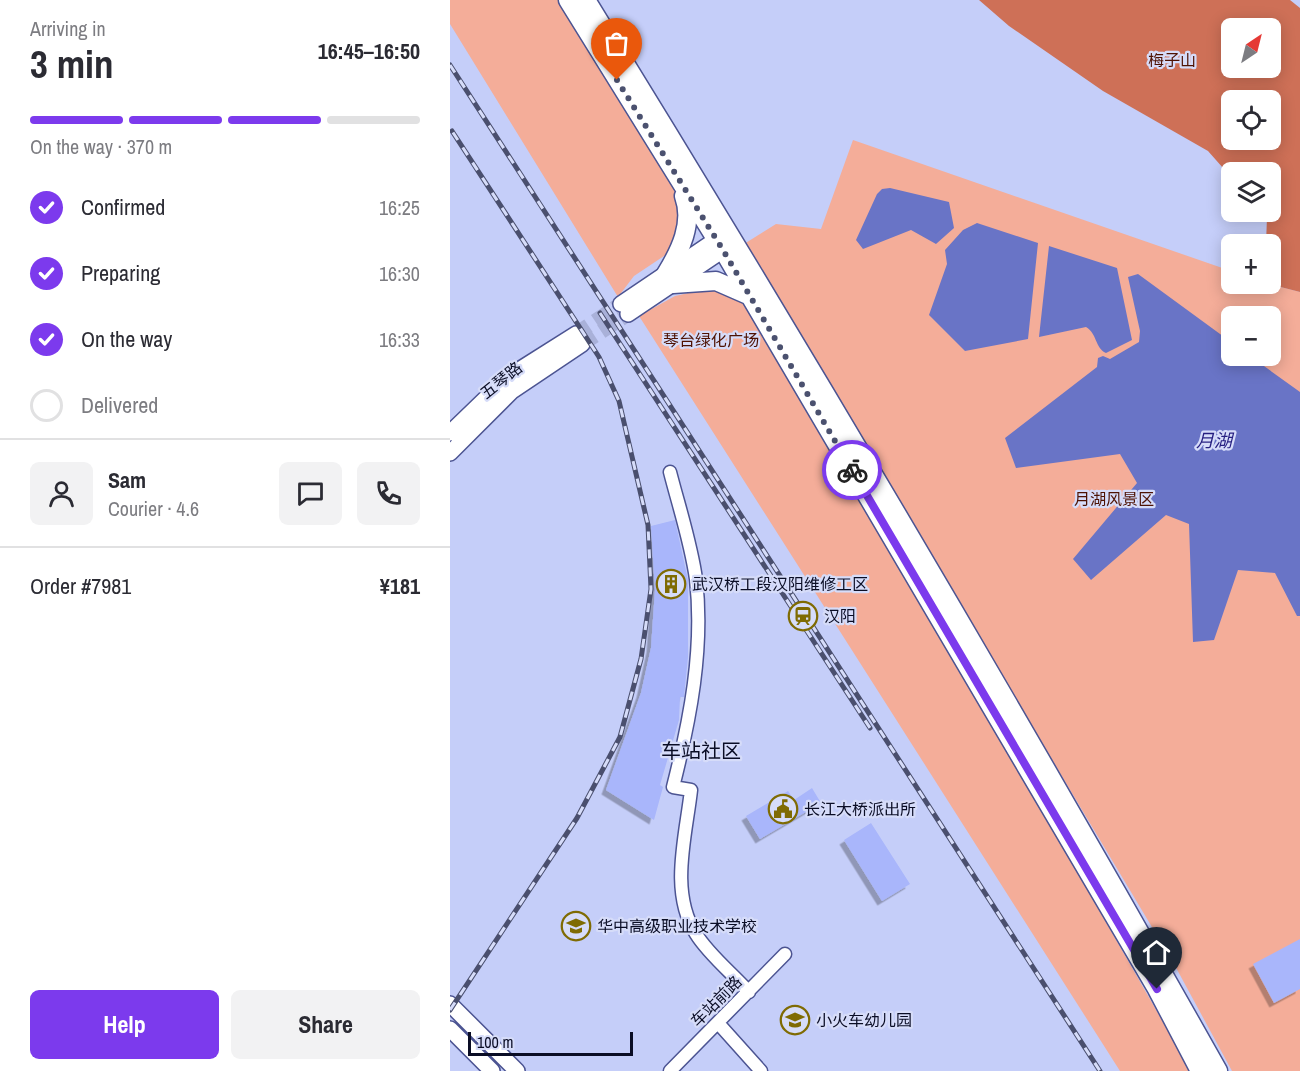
<!DOCTYPE html>
<html lang="en">
<head>
<meta charset="utf-8">
<style>
  :root { --surface:#fff; --page:#f2f2f3; --text:#2b2b33; --muted:#7c7c81; --line:#e1e1e2; --accent:#7c3aed }
  body { margin:0; font-family:"Archivo Narrow","Noto Sans SC",sans-serif; background:var(--page); color:var(--text); height:100vh; display:flex; flex-direction:column; font-size:22px; white-space:nowrap }
  * { box-sizing:border-box; margin:0 }
  p { font-size:20px; color:var(--muted) }
  .icon { flex:none; width:33px; height:33px; fill:none; stroke:currentColor; stroke-width:2; stroke-linecap:round; stroke-linejoin:round }
  .map { position:relative; flex:1; overflow:hidden }
  .sheet { display:flex; flex-direction:column; background:var(--surface); width:450px }
  .sheet>* { flex:none }
  .needle { width:39px; rotate:35deg }
  .fabs { position:absolute; left:771px; top:18px; display:grid; gap:12px }
  .fabs a { display:grid; place-items:center; width:60px; height:60px; border-radius:9px; background:var(--surface); box-shadow:0 3px 15px #0003; font-size:30px }
  .scale { position:absolute; left:18px; bottom:15px; width:165px; box-sizing:border-box; padding-left:6px; border:3px solid #0a0d25; border-top:0; font-size:16px; line-height:21px; white-space:nowrap; color:#0a0d25; -webkit-text-stroke:4px #d6dcf9; paint-order:stroke }
  .pin { position:absolute; display:grid; place-items:center; width:51px; height:51px; color:#fff; margin:-62px -26px; border-radius:50% 50% 50% 0; rotate:-45deg; box-shadow:0 0 6px #0007 }
  .pin .icon { rotate:45deg }
  .courier { position:absolute; display:grid; place-items:center; width:60px; height:60px; margin:-30px; border:4px solid #7c3aed; border-radius:50%; background:#fff; color:#222; box-shadow:0 2px 8px #0007 }
  .head em { font-style:normal; font-weight:800 }
  .head div { display:flex; flex-direction:column-reverse }
  .head { display:flex; align-items:center; justify-content:space-between; height:102px; padding:0 30px }
  h1 { font-size:39px; font-weight:800; line-height:45px }
  .bar { display:grid; grid-template-columns:repeat(4,1fr); gap:9px 6px; align-content:center; height:72px; padding:0 30px }
  .bar i { height:8px; border-radius:4px; background:var(--line) }
  .bar .selected { background:var(--accent) }
  .bar p { grid-column:span 4 }
  .line { display:flex; align-items:center; gap:15px; padding:0 30px; border-top:2px solid var(--line) }
  .line div { flex:1 }
  .round { display:grid; place-items:center; flex:none; width:63px; height:63px; border-radius:9px; background:var(--page) }
  ol { padding:0 30px; list-style:none }
  li { display:flex; align-items:center; gap:18px; height:66px }
  li p { margin-inline-start:auto }
  li .icon { padding:6px; border-radius:50%; background:var(--accent); color:#fff; stroke-width:4 }
  li:last-child { color:var(--muted) }
  li i { width:33px; height:33px; border:3px solid var(--line); border-radius:50% }
  .button { display:flex; gap:12px; margin-top:auto; padding:12px 30px }
  .button a { flex:1; height:69px; border-radius:9px; background:var(--accent); color:#fff; font-size:24px; font-weight:800; line-height:69px; text-align:center }
  .button a+a { background:var(--page); color:var(--text) }
  main { display:flex; flex:1; min-height:0 }
  .map>svg:first-child { display:block }
  .green { fill:#f4ad99; fill-rule:evenodd }
  .forest { fill:#ce7057; fill-rule:evenodd }
  .water { fill:#6974c6 }
  .building { fill:#a9b6fb; filter:url(#shadow) }
  .lines { fill:none; stroke-linecap:round; stroke-linejoin:round }
  .major-tunnel { stroke:#a9b1d9; stroke-width:15; stroke-dasharray:15 8; stroke-linecap:butt }
  .minor-casing { stroke:#4c5492; stroke-width:15 }
  .major-casing { stroke:#4c5492; stroke-width:18 }
  .highway-casing { stroke:#4c5492; stroke-width:21 }
  .minor { stroke:#fff; stroke-width:12 }
  .major { stroke:#fff; stroke-width:15 }
  .highway { stroke:#fff; stroke-width:18 }
  .rail-casing { stroke:#4a4f6e; stroke-width:5 }
  .rail { stroke:#d6dcf9; stroke-width:3; stroke-dasharray:9; stroke-linecap:butt }
  .done { stroke:#4b516f; stroke-width:6; stroke-dasharray:0 10.8 }
  .route { stroke:#7c3aed; stroke-width:8 }
  .labels { text-anchor:middle; dominant-baseline:central; stroke-width:4.5; stroke-linejoin:round; paint-order:stroke }
  .park-label { font-size:16px; fill:#4e1203; stroke:#d6dcf9 }
  .street-label { font-size:16px; fill:#0a0d25; stroke:#d6dcf9 }
  .poi-label { font-size:16px; fill:#0a0d25; stroke:#d6dcf9; text-anchor:start }
  .water-label { font-size:18px; font-style:italic; fill:#251e80; stroke:#d6dcf9 }
  .quarter-label { font-size:20px; fill:#0a0d25; stroke:#d6dcf9 }
</style>
</head>
<body>
<main>
<section class="sheet">
<div class="head"><div><h1>3 min</h1><p>Arriving in</p></div><em>16:45–16:50</em></div>
<div class="bar"><i class="selected"></i><i class="selected"></i><i class="selected"></i><i></i><p>On the way · 370 m</p></div>
<ol>
<li><svg class="icon" aria-label="check" viewBox="0 0 24 24"><path d="M5 12l5 5 9-10"/></svg>Confirmed<p>16:25</p></li>
<li><svg class="icon" aria-label="check" viewBox="0 0 24 24"><path d="M5 12l5 5 9-10"/></svg>Preparing<p>16:30</p></li>
<li><svg class="icon" aria-label="check" viewBox="0 0 24 24"><path d="M5 12l5 5 9-10"/></svg>On the way<p>16:33</p></li>
<li><i></i>Delivered</li>
</ol>
<div class="line" style="height:108px"><a class="round"><svg class="icon" aria-label="person" viewBox="0 0 24 24"><circle cx="12" cy="8" r="4"/><path d="M4 21q1-7 8-7t8 7"/></svg></a><div><b>Sam</b><p>Courier · 4.6</p></div><a class="round"><svg class="icon" aria-label="chat" viewBox="0 0 24 24"><path d="M4 5h16v11H9l-5 4z"/></svg></a><a class="round"><svg class="icon" aria-label="phone" viewBox="0 0 24 24"><path d="M5 4h4l2 5-3 2q2 4 5 5l2-3 5 2v4C11 20 4 13 5 4z"/></svg></a></div>
<div class="line" style="height:78px"><div>Order #7981</div><b>¥181</b></div>
<div class="button"><a>Help</a><a>Share</a></div>
</section>
<div class="map">
<svg width="850" height="1071" viewBox="0 0 850 1071">
  <defs>
    <filter id="shadow"><feDropShadow dx="-4.5" dy="4.5" stdDeviation="0" flood-color="#0004"/></filter>
  </defs>
  <rect width="100%" height="100%" fill="#c5cef9"/>
  <!-- green -->
  <path class="green" d="M0 0H108L228 193 233 221 220 252 184 276 168 297 0 24Z
    M403 140 781 271 782 284H819L850 292V1071H782L724 964 294 244 326 224 371 229ZM782 316H820V356H782Z
    M265 287 292 301 576 782 741 1071H670L189 316 225 296Z"/>
  <!-- forest -->
  <path class="forest" d="M529 0H840L850 8V292L819 284 820 244H816L817 217 813 212H820V172H782L781 177 758 151 653 91 559 26ZM782 28H820V68H782ZM782 100H820V140H782Z"/>
  <!-- water -->
  <path class="water" d="M440 188 499 202 504 228 486 244 461 230 413 249 406 240 427 194 432 189Z
    M527 223 588 243 578 339 515 351 479 315 497 264 495 250 513 230Z
    M599 246 667 268 682 340 656 353C645 348 647 333 636 327L589 337Z
    M688 274 781 342 782 356H800L850 392V616H847L825 573 788 570 764 640 743 642 739 524 716 515 641 580 623 559 687 483 670 454 566 468 555 438 647 367 648 358 653 356 660 359 689 342 690 331 678 277Z"/>
  <!-- building -->
  <path class="building" d="M225 520 238 580V657L234 697H230L229 720 210 785 213 787 204 820 156 790 191 693 201 648 205 590 201 526Z
    M362 788 371 803 310 839 296 816 338 791 344 800Z
    M421 823 460 884 432 901 394 840Z
    M850 939V989L824 1003 803 964Z"/>
  <g class="lines">
    <!-- major-tunnel -->
    <path class="major-tunnel" d="M126 334 171 304
      M132 344 178 314"/>
    <!-- minor casing -->
    <g class="minor-casing">
      <path id="minor" d="M220 472C229 507 241 543 246 579 254 649 240 720 223 787L241 790C236 836 219 892 246 934 259 955 282 973 299 992
        M268 1023 311 1071
        M220 1071 335 954"/>
    </g>
    <!-- major casing -->
    <g class="major-casing">
      <path id="major" d="M171 304 276 233
        M178 314 282 244
        M0 433 58 377 126 334
        M0 453 62 391 132 344
        M0 1004 67 1071
        M0 1029 42 1071"/>
    </g>
    <!-- highway casing -->
    <g class="highway-casing">
      <path id="highway" d="M118 0 273 250 707 989 750 1071
        M136 0C354 353 565 710 768 1071
        M216 274C230 251 244 223 234 196
        M223 284 266 281 298 295"/>
    </g>
    <!-- minor -->
    <use href="#minor" class="minor"/>
    <!-- major -->
    <use href="#major" class="major"/>
    <!-- highway -->
    <use href="#highway" class="highway"/>
    <!-- rail casing -->
    <g class="rail-casing">
      <path id="rail" d="M0 65 650 1071
        M150 313 420 728
        M0 1010 127 818 170 737 191 659 201 589 198 525 169 401 149 357 2 131"/>
    </g>
    <!-- rail -->
    <use href="#rail" class="rail"/>
  </g>
  <g class="lines">
    <!-- done -->
    <path class="done" d="M167 80 273 250 402 470"/>
    <!-- route -->
    <path class="route" d="M402 470 707 989"/>
  </g>
  <!-- icons -->
  <defs>
    <g id="building-ring" transform="scale(1.5)"><circle r="9.5" fill="#d6dcf9" stroke="#7f6b03" stroke-width="1.5"/><path d="M-4-6H4V6H1V3H-1V6H-4ZM-2.5-4.3h1.7v1.8h-1.7ZM.8-4.3h1.7v1.8H.8ZM-2.5-1h1.7V.8h-1.7ZM.8-1h1.7V.8H.8Z" fill="#7f6b03"/></g>
    <g id="station-ring" transform="scale(1.5)"><circle r="9.5" fill="#d6dcf9" stroke="#7f6b03" stroke-width="1.5"/><path d="M-3-6H3Q5-6 5-4V2Q5 4 3 4L4.5 6H3L1.5 4h-3L-3 6H-4.5L-3 4Q-5 4-5 2V-4Q-5-6-3-6ZM-3.5-4v3h7v-3ZM-3.5 1v1.5H-2V1ZM2 1v1.5H3.5V1Z" fill="#7f6b03"/></g>
    <g id="civic-ring" transform="scale(1.5)"><circle r="9.5" fill="#d6dcf9" stroke="#7f6b03" stroke-width="1.5"/><path d="M-.6-6.5H3V-4.5H.6V-3L4-1V1h2V6H-6V1h2V-1L-.6-3ZM-1.2 2.5V6h2.4V2.5Z" fill="#7f6b03"/></g>
    <g id="school-ring" transform="scale(1.5)"><circle r="9.5" fill="#d6dcf9" stroke="#7f6b03" stroke-width="1.5"/><path d="M0-5L7-2L0 1L-7-2ZM-4 1L0 2.5L4 1V4Q0 6-4 4Z" fill="#7f6b03"/></g>
  </defs>
  <g fill-rule="evenodd">
    <use href="#building-ring" x="221" y="584"/>
    <use href="#station-ring" x="353" y="616"/>
    <use href="#civic-ring" x="333" y="809"/>
    <use href="#school-ring" x="126" y="926"/>
    <use href="#school-ring" x="345" y="1020"/>
  </g>
  <g class="labels">
    <!-- park labels -->
    <g class="park-label">
      <text x="722" y="60">梅子山</text>
      <text x="261" y="340">琴台绿化广场</text>
      <text x="664" y="499">月湖风景区</text>
    </g>
    <!-- street labels -->
    <g class="street-label">
      <text transform="translate(51 380) rotate(-39)">五琴路</text>
      <text transform="translate(266 1001) rotate(-45)">车站前路</text>
    </g>
    <!-- poi labels -->
    <g class="poi-label">
      <text x="242" y="584">武汉桥工段汉阳维修工区</text>
      <text x="374" y="616">汉阳</text>
      <text x="354" y="809">长江大桥派出所</text>
      <text x="147" y="926">华中高级职业技术学校</text>
      <text x="366" y="1020">小火车幼儿园</text>
    </g>
    <!-- water labels -->
    <g class="water-label">
      <text x="764" y="440">月湖</text>
    </g>
    <!-- quarter labels -->
    <g class="quarter-label">
      <text x="251" y="750">车站社区</text>
    </g>
  </g>
</svg>
<div class="fabs">
<a><svg class="needle" viewBox="-14 -14 28 28"><path d="M0-13l5 13h-10z" fill="#e53935"/><path d="M0 13l5-13h-10z" fill="#7c7c81"/></svg></a>
<a><svg class="icon" aria-label="locate" viewBox="0 0 24 24"><circle cx="12" cy="12" r="6"/><path d="M12 2v4M12 18v4M2 12h4M18 12h4"/></svg></a>
<a><svg class="icon" aria-label="layers" viewBox="0 0 24 24"><path d="M12 4l9 5-9 5-9-5zM3 14l9 5 9-5"/></svg></a>
<a>+</a>
<a>−</a>
</div>
<div class="scale">100 m</div>
<div class="pin" style="left:167px;top:80px;background:#ea580c"><svg class="icon" aria-label="bag" viewBox="0 0 24 24"><path d="M5 8h14l-1 12H6zM9 8a3 3 0 0 1 6 0"/></svg></div>
<div class="pin" style="left:707px;top:989px;background:#1f2937"><svg class="icon" aria-label="home" viewBox="0 0 24 24"><path d="M3 11l9-7 9 7M6 9v11h12V9"/></svg></div>
<div class="courier" style="left:402px;top:470px"><svg class="icon" aria-label="bike" viewBox="0 0 24 24"><circle cx="6" cy="16" r="4"/><circle cx="18" cy="16" r="4"/><path d="M6 16l4-8h5l3 8M10 8l3 8H6M13 5h3"/></svg></div>
</div>
</main>
</body>
</html>
